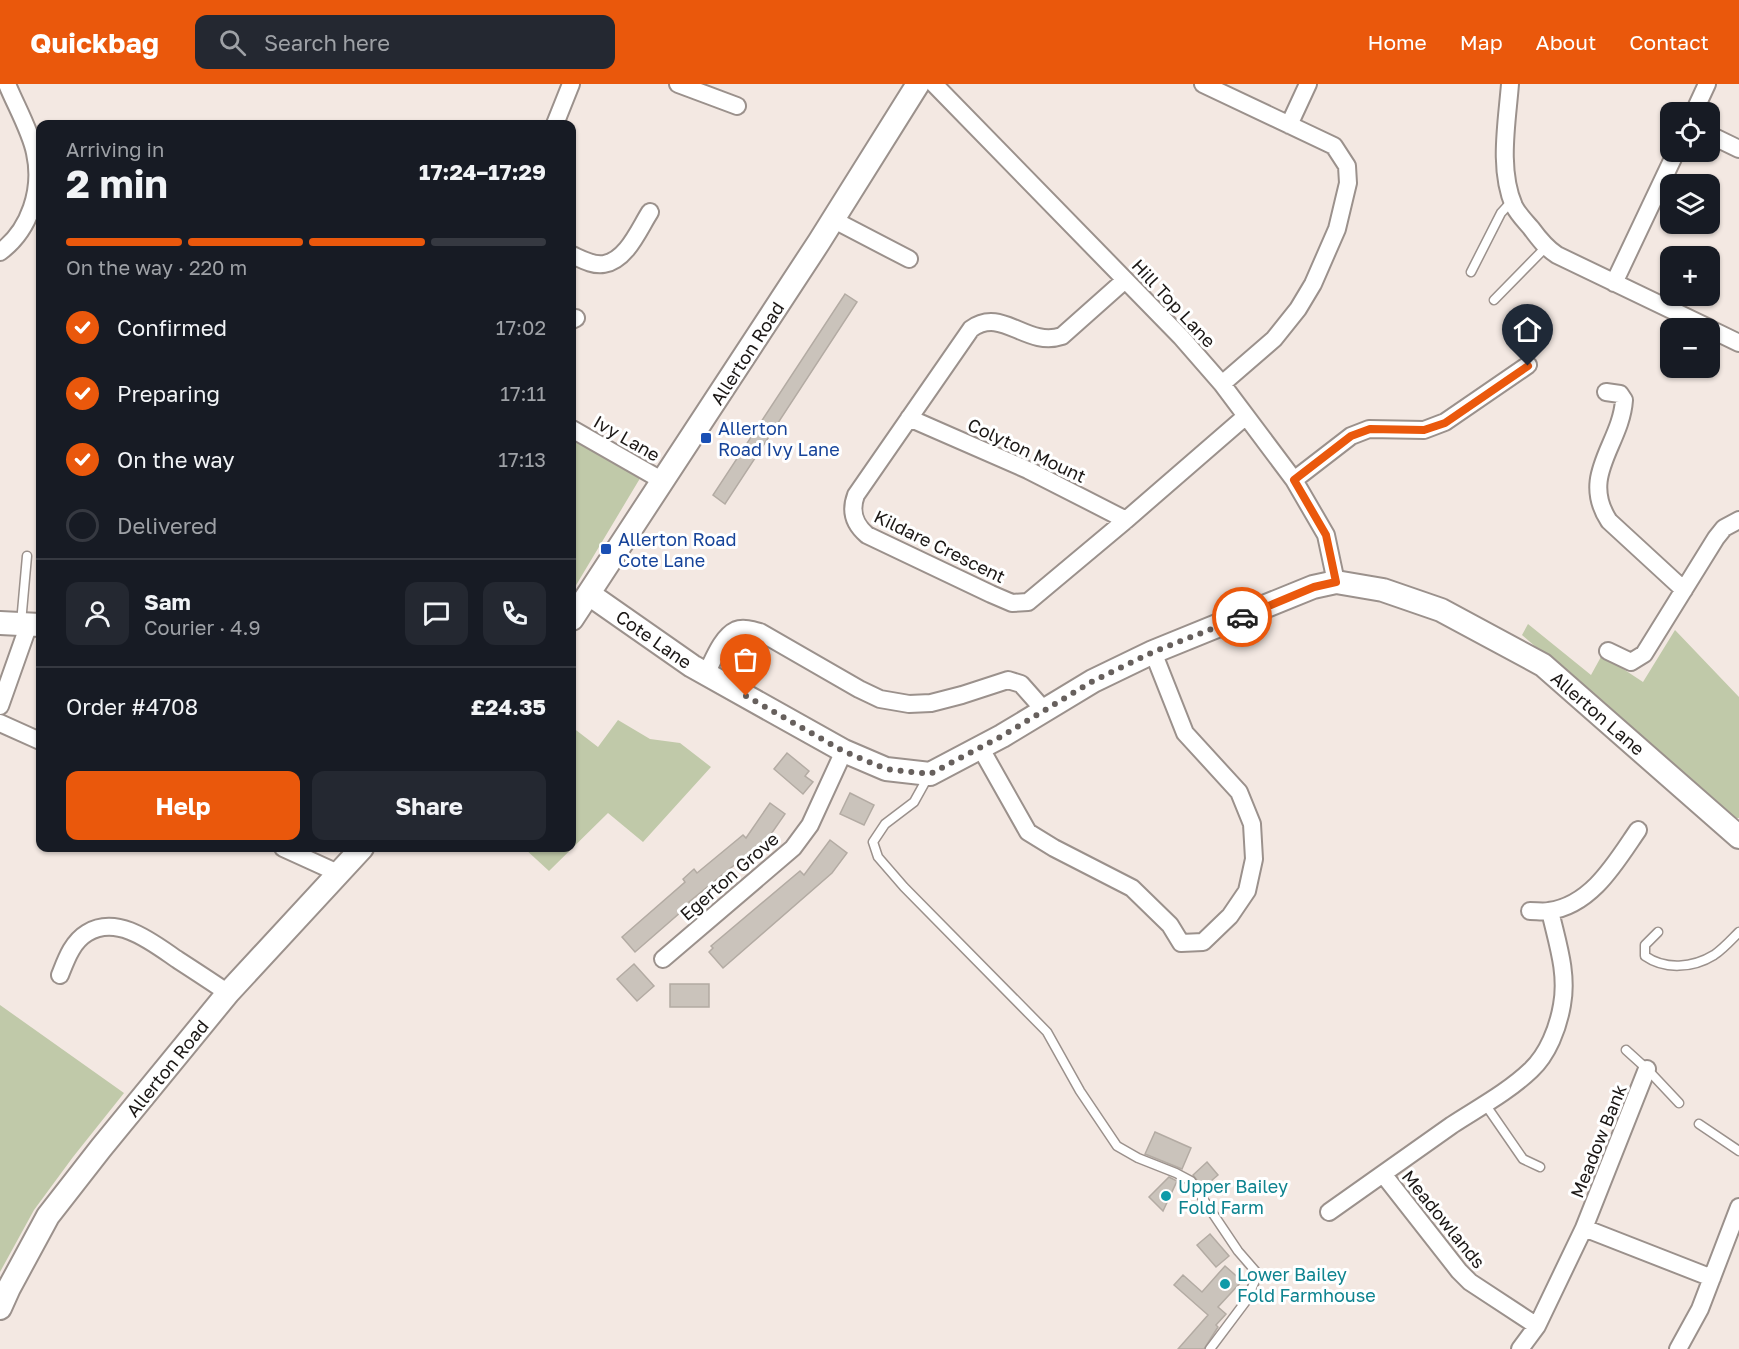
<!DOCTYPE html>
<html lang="en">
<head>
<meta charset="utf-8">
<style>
  :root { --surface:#171b24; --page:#242831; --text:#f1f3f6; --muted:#9ea1a6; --line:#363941; --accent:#ea580c }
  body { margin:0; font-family:"Golos Text",sans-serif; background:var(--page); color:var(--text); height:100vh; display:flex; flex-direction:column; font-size:22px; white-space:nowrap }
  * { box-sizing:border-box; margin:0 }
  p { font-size:20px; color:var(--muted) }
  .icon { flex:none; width:33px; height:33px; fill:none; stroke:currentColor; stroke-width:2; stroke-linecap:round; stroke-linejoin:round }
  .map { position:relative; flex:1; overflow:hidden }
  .side { position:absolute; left:36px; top:36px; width:540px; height:732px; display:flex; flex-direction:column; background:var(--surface); border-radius:12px; box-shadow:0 2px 4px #0004 }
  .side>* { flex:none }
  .tools { position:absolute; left:1660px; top:18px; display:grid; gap:12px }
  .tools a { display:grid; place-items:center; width:60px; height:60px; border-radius:12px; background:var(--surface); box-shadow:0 2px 4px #0004; font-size:30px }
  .pin { position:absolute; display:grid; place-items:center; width:51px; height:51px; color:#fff; margin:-62px -26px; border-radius:50% 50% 50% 0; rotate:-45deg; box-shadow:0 0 6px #0007 }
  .pin .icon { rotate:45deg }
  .courier { position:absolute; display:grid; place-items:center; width:60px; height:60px; margin:-30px; border:4px solid #ea580c; border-radius:50%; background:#fff; color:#222; box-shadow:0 2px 8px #0007 }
  .head em { font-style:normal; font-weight:700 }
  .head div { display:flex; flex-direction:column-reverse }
  .head { display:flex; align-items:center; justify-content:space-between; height:102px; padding:0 30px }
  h1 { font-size:39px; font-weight:700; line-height:45px }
  .bar { display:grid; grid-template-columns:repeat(4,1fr); gap:9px 6px; align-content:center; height:72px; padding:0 30px }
  .bar i { height:8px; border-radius:4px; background:var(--line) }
  .bar .active { background:var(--accent) }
  .bar p { grid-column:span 4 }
  .line { display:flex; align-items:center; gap:15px; padding:0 30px; border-top:2px solid var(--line) }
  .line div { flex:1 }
  .round { display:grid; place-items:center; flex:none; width:63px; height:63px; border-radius:12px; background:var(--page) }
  ol { padding:0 30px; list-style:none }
  li { display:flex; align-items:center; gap:18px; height:66px }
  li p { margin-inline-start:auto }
  li .icon { padding:6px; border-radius:50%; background:var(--accent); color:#fff; stroke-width:4 }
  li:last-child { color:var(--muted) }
  li i { width:33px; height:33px; border:3px solid var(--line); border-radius:50% }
  .action { display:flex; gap:12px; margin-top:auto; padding:12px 30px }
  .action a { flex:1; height:69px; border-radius:12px; background:var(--accent); color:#fff; font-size:24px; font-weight:700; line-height:69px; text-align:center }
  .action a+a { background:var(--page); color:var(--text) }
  header { display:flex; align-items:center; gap:36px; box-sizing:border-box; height:84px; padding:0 30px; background:var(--accent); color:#fff }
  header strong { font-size:28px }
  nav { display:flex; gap:33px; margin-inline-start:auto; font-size:21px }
  .search { width:420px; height:54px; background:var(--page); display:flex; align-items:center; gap:15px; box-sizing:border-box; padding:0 21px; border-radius:12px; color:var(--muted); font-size:22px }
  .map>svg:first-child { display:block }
  .green { fill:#c0c9a9 }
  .building { fill:#cac3bb; stroke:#b3aba3; stroke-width:1.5 }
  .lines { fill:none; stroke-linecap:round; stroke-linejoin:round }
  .lane-casing { stroke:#9b918c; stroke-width:11 }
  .street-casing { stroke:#9b918c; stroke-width:20 }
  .secondary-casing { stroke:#9b918c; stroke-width:26 }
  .lane { stroke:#fff; stroke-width:8 }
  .street { stroke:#fff; stroke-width:16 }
  .secondary { stroke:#fff; stroke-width:22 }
  .done { stroke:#67605d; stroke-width:6; stroke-dasharray:0 10.8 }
  .route { stroke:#ea580c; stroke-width:8 }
  .transit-dot { fill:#1a4fb4; stroke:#fff; stroke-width:2 }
  .culture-dot { fill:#0f9aa8; stroke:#fff; stroke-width:2 }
  .labels { text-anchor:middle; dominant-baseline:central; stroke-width:6; stroke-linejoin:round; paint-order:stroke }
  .street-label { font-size:18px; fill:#1b1715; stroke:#fff }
  .transit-label { font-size:18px; fill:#164399; stroke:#fff; text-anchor:start }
  .culture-label { font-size:18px; fill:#0d838f; stroke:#fff; text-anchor:start }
</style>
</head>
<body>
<header>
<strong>Quickbag</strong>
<div class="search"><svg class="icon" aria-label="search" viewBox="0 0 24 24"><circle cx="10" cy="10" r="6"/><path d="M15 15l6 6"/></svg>Search here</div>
<nav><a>Home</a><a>Map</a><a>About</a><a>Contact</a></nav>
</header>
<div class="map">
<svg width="1739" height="1265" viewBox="0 0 1739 1265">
  <rect width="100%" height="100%" fill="#f3e8e2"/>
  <!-- green -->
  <path class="green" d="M572 351 642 391 572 508Z
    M1528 540 1591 591 1602 571 1643 598 1675 546 1739 613V734H1735L1522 551Z
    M618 636 650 655 680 659 711 683 643 758 608 729 549 787 524 764H572V643L598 663Z
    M0 921 124 1009 73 1073 34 1126 0 1188Z"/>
  <!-- building -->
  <path class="building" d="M845 210 857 218 725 420 713 411Z
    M787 669 809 687 805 692 813 698 803 710 774 685Z
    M850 709 874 721 864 741 840 730Z
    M770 719 785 730 769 753 689 818 690 820 635 868 622 853 685 798 683 795 694 785 697 789 743 751 746 754Z
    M830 756 847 769 832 789 723 884 709 868 713 864 711 862 800 787 804 791Z
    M634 880 654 902 637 917 617 895Z
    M670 900H709V923H670Z
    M1155 1048 1191 1064 1182 1085 1145 1070Z
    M1207 1078 1218 1091 1203 1104 1193 1091Z
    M1169 1093 1177 1097 1163 1127 1149 1113Z
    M1210 1150 1229 1172 1216 1183 1197 1161Z
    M1225 1182 1242 1197 1218 1223 1226 1230 1216 1241 1218 1243 1204 1265H1178L1208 1231 1174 1201 1183 1191 1202 1208Z"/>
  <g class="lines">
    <!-- lane casing -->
    <g class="lane-casing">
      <path id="lane" d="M1471 188 1501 129 1512 117
        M1494 216 1545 164
        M21 539 27 472
        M929 691 914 718 885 740 873 758 878 773 904 803 1047 948 1080 1007 1117 1062 1138 1074 1176 1089 1191 1097 1238 1167 1258 1190 1246 1217 1210 1265
        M1658 848 1645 861V872C1665 886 1693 884 1714 871 1723 865 1731 856 1739 848
        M1626 966 1647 985 1679 1019
        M1485 1020 1523 1075 1540 1083
        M1699 1040 1739 1067"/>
    </g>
    <!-- street casing -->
    <g class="street-casing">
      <path id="street" d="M678 0 737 22
        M934 0 1181 253 1222 300 1294 396 1326 451 1336 498
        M1203 0 1334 62 1347 82 1348 99 1337 145 1313 200 1298 225 1274 255 1222 300
        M1510 0C1507 39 1498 85 1514 122 1518 130 1525 137 1531 144 1539 155 1546 164 1557 171L1709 244
        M1694 28 1707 0
        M555 40 571 0
        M1289 41 1308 0
        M1710 51 1739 65
        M834 136 909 175
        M0 168C30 146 43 105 35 69 31 48 15 20 7 0
        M572 171C581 175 593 182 604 180 627 176 639 145 650 128
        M1125 196 1062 252C1026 264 1002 222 971 245L856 411C850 427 854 440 867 451L991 510 1012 519 1028 518 1126 436 1246 332
        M1614 199 1676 68
        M572 236 576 234
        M1710 245 1739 259
        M1606 308 1620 310 1624 316C1621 361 1579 391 1609 437L1684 506
        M909 334 1028 386 1126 436
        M572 345 663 397
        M1294 396 1351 352 1369 345 1424 346 1445 338 1528 281
        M1608 567 1631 578 1644 570 1716 454 1724 444 1739 436
        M706 590C713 577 721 553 736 546 743 543 753 546 760 548L859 605 880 615 909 620 931 619 962 611 1008 596 1021 600 1044 626
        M0 622 29 540
        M0 639 40 657
        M980 663 1028 748 1054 764 1132 804 1170 841 1181 859 1203 858 1230 832 1247 807 1254 775 1252 740 1239 708 1185 649 1153 568
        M283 764 338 789
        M1530 827C1537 827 1543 828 1549 827 1592 821 1616 778 1638 746
        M663 875 793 764 810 741 844 667
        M60 891C66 876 72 858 87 849 118 830 153 859 178 876 195 887 212 898 228 909
        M1383 1090 1459 1187 1470 1198 1537 1242
        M1329 1128C1370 1099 1411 1070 1452 1041 1478 1024 1508 1008 1531 986 1548 970 1558 944 1562 921 1568 889 1557 858 1550 827
        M1584 1144 1712 1194
        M1520 1265 1537 1242 1584 1144 1647 985
        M1678 1265 1700 1225 1739 1123"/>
    </g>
    <!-- secondary casing -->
    <g class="secondary-casing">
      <path id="secondary" d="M589 510 692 582 844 667 886 685 930 690 1002 652 1093 597 1153 568 1313 503 1336 498 1383 506 1441 526 1543 581 1739 753
        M572 535 819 158 918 0
        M0 539 40 541
        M0 1224 9 1204 48 1132 101 1064 228 909 362 764"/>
    </g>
    <!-- lane -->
    <use href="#lane" class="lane"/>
    <!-- street -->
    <use href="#street" class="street"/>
    <!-- secondary -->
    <use href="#secondary" class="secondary"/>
  </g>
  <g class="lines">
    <!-- done -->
    <path class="done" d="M746 612 843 667 886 685 930 690 1002 652 1093 597 1153 568 1242 533"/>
    <!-- route -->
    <path class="route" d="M1242 533 1314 503 1336 498 1326 451 1294 396 1351 352 1370 345 1424 346 1445 339 1528 282"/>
  </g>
  <!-- markers -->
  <g class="transit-dot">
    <rect x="700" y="348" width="12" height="12" rx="3"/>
    <rect x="600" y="459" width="12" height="12" rx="3"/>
  </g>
  <g class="culture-dot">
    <circle cx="1166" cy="1112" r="6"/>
    <circle cx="1225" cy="1200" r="6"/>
  </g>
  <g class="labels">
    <!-- street labels -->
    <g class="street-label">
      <text transform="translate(1174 219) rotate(47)">Hill Top Lane</text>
      <text transform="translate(747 269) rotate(-57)">Allerton Road</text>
      <text transform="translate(627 354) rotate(30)">Ivy Lane</text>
      <text transform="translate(1027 366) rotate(25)">Colyton Mount</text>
      <text transform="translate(940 462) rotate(26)">Kildare Crescent</text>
      <text transform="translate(654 555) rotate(35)">Cote Lane</text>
      <text transform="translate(1598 629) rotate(41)">Allerton Lane</text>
      <text transform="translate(729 792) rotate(-41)">Egerton Grove</text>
      <text transform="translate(167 984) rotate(-51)">Allerton Road</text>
      <text transform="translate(1598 1057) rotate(-68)">Meadow Bank</text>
      <text transform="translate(1444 1135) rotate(51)">Meadowlands</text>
    </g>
    <!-- transit labels -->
    <g class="transit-label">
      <text x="718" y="344">Allerton<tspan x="718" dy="21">Road Ivy Lane</tspan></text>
      <text x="618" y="455">Allerton Road<tspan x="618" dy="21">Cote Lane</tspan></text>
    </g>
    <!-- culture labels -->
    <g class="culture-label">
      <text x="1178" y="1102">Upper Bailey<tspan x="1178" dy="21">Fold Farm</tspan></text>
      <text x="1237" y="1190">Lower Bailey<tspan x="1237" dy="21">Fold Farmhouse</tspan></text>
    </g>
  </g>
</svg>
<div class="tools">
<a><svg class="icon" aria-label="locate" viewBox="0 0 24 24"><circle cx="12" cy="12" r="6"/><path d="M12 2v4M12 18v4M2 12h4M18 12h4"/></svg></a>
<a><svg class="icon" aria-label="layers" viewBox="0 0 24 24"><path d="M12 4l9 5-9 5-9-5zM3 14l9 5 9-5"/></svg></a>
<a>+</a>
<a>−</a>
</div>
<div class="pin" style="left:746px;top:612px;background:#ea580c"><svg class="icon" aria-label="bag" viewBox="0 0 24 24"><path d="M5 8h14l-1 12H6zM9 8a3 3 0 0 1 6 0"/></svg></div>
<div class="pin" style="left:1528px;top:282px;background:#1f2937"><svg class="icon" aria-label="home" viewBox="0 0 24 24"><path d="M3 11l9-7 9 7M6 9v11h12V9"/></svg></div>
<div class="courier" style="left:1242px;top:533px"><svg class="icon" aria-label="car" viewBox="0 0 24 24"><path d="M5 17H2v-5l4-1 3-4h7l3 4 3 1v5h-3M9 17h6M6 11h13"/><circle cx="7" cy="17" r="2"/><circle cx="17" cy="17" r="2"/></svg></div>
<section class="side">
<div class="head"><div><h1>2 min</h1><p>Arriving in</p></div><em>17:24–17:29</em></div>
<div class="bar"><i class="active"></i><i class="active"></i><i class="active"></i><i></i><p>On the way · 220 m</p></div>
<ol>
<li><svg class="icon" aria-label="check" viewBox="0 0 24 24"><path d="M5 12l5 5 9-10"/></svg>Confirmed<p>17:02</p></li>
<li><svg class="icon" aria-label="check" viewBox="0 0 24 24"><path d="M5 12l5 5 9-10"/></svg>Preparing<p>17:11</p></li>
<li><svg class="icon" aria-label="check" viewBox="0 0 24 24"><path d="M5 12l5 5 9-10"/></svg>On the way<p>17:13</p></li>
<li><i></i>Delivered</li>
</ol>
<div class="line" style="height:108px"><a class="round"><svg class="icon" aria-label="person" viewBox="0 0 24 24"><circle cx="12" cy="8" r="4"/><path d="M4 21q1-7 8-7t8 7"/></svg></a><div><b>Sam</b><p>Courier · 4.9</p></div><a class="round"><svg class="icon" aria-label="chat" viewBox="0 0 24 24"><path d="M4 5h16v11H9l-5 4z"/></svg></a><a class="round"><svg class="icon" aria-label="phone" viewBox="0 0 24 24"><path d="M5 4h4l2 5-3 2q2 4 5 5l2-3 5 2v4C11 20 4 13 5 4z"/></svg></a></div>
<div class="line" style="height:78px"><div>Order #4708</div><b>£24.35</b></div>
<div class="action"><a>Help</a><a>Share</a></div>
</section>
</div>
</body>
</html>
